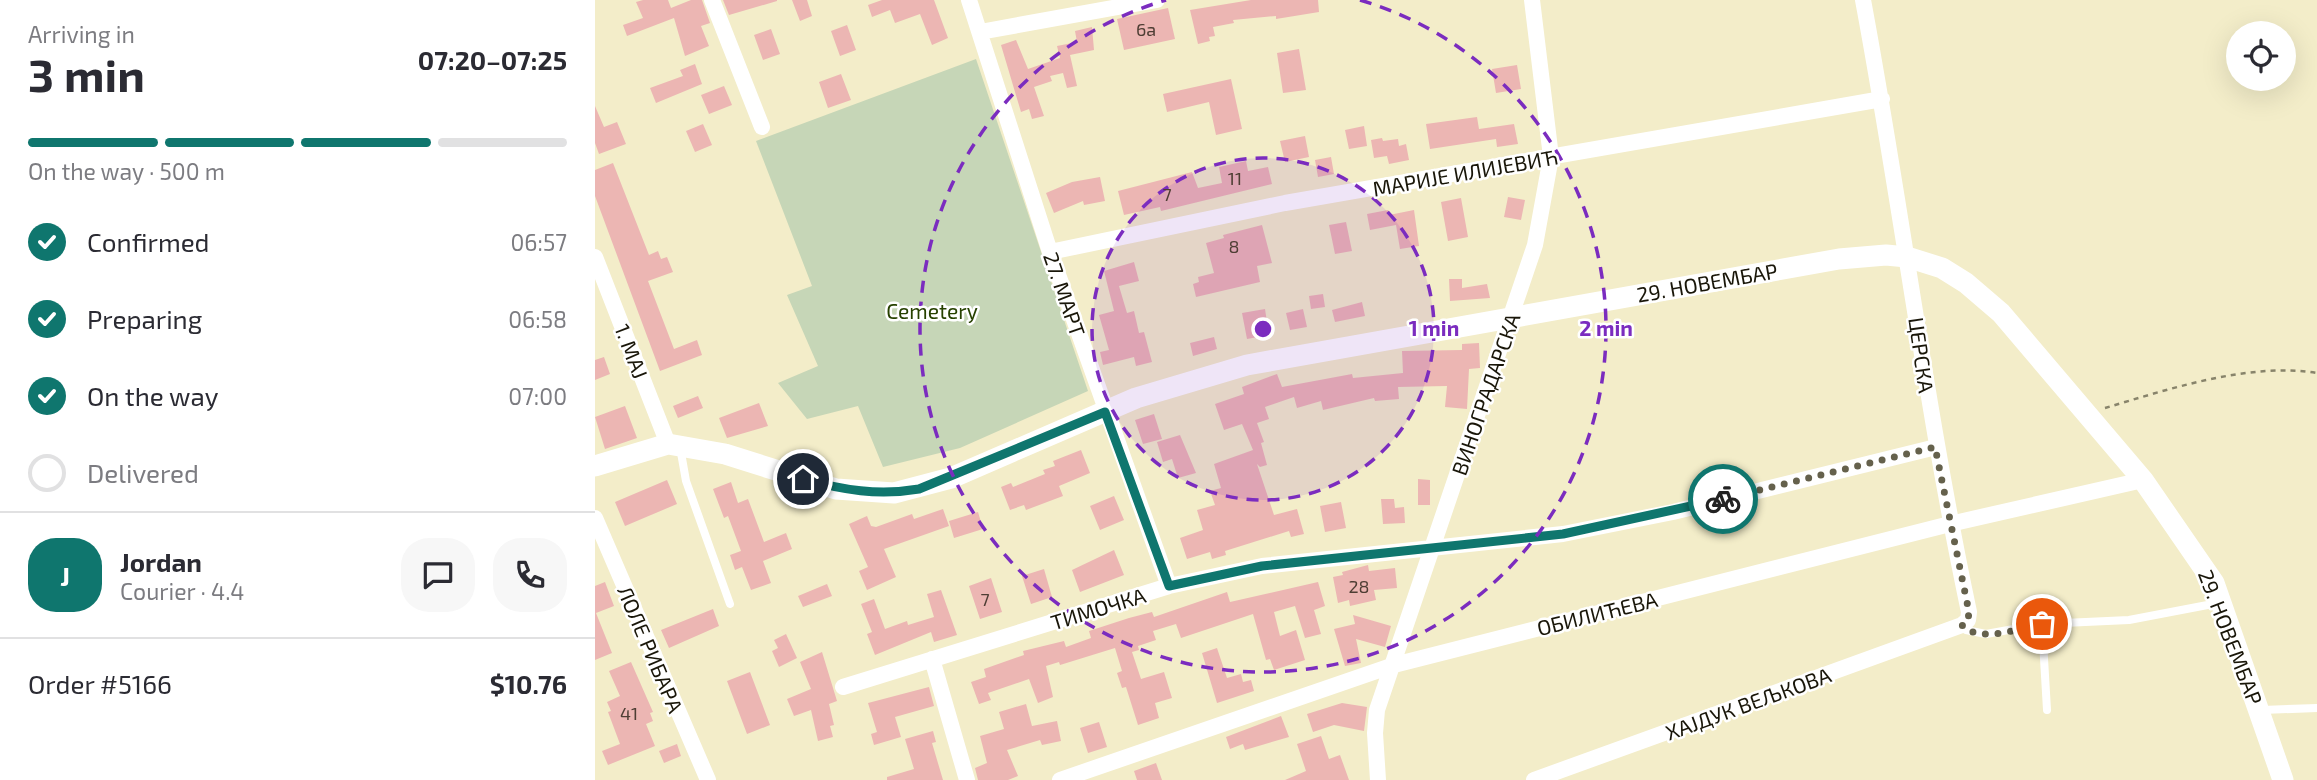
<!DOCTYPE html>
<html lang="en">
<head>
<meta charset="utf-8">
<style>
  :root { --surface:#fff; --page:#f7f7f7; --text:#2b2b33; --muted:#7c7c81; --line:#e1e1e2; --accent:#0f766e }
  body { margin:0; font-family:"Exo 2",sans-serif; background:var(--page); color:var(--text); height:100vh; display:flex; flex-direction:column; font-size:26px; white-space:nowrap }
  * { box-sizing:border-box; margin:0 }
  p { font-size:23px; color:var(--muted) }
  .icon { flex:none; width:38px; height:38px; fill:none; stroke:currentColor; stroke-width:2; stroke-linecap:round; stroke-linejoin:round }
  .map { position:relative; flex:1; overflow:hidden }
  .side { display:flex; flex-direction:column; background:var(--surface); width:595px }
  .side>* { flex:none }
  .tools { position:absolute; left:1631px; top:21px; display:grid; gap:14px }
  .tools a { display:grid; place-items:center; width:70px; height:70px; border-radius:50%; background:var(--surface); box-shadow:0 7px 28px #0002; font-size:35px }
  .pin { position:absolute; display:grid; place-items:center; width:60px; height:60px; color:#fff; margin:-30px; border:4px solid #fff; border-radius:50%; box-shadow:0 2px 7px #0007 }
  .courier { position:absolute; display:grid; place-items:center; width:70px; height:70px; margin:-35px; border:5px solid #0f766e; border-radius:50%; background:#fff; color:#222; box-shadow:0 2px 9px #0007 }
  .head em { font-style:normal; font-weight:700 }
  .head div { display:flex; flex-direction:column-reverse }
  .head { display:flex; align-items:center; justify-content:space-between; height:119px; padding:0 28px }
  h1 { font-size:46px; font-weight:700; line-height:52px }
  .bar { display:grid; grid-template-columns:repeat(4,1fr); gap:10px 7px; align-content:center; height:84px; padding:0 28px }
  .bar i { height:9px; border-radius:5px; background:var(--line) }
  .bar .active { background:var(--accent) }
  .bar p { grid-column:span 4 }
  .line { display:flex; align-items:center; gap:18px; padding:0 28px; border-top:2px solid var(--line) }
  .line div { flex:1 }
  .round { display:grid; place-items:center; flex:none; width:74px; height:74px; border-radius:28px; background:var(--page) }
  ol { padding:0 28px; list-style:none }
  li { display:flex; align-items:center; gap:21px; height:77px }
  li p { margin-inline-start:auto }
  li .icon { padding:7px; border-radius:50%; background:var(--accent); color:#fff; stroke-width:4 }
  li:last-child { color:var(--muted) }
  li i { width:38px; height:38px; border:4px solid var(--line); border-radius:50% }
  main { display:flex; flex:1; min-height:0 }
  .map>svg:first-child { display:block }
  .green { fill:#c6d6b7 }
  .building { fill:#ecb6b3 }
  .lines { fill:none; stroke-linecap:round; stroke-linejoin:round }
  .path { stroke:#88846b; stroke-width:2.5; stroke-dasharray:5 5; stroke-linecap:butt }
  .lane { stroke:#fff; stroke-width:8 }
  .street { stroke:#fff; stroke-width:16 }
  .secondary { stroke:#fff; stroke-width:21 }
  .done { stroke:#65614c; stroke-width:7; stroke-dasharray:0 12.6 }
  .route { stroke:#0f766e; stroke-width:9 }
  .ring { fill:none; stroke:#7b2cbf; stroke-width:3.5; stroke-dasharray:12 9 }
  .labels { text-anchor:middle; dominant-baseline:central; stroke-width:5; stroke-linejoin:round; paint-order:stroke }
  .number-label { font-size:18px; fill:#4e3e34 }
  .street-label { font-size:21px; fill:#191609; stroke:#fff }
  .park-label { font-size:21px; fill:#274100; stroke:#fff }
  .centre { fill:#7b2cbf; stroke:#fff; stroke-width:3.5 }
  .ring-label { font-size:21px; text-anchor:middle; font-weight:bold; fill:#7b2cbf; stroke:#fff; stroke-width:5; stroke-linejoin:round; paint-order:stroke }
</style>
</head>
<body>
<main>
<section class="side">
<div class="head"><div><h1>3 min</h1><p>Arriving in</p></div><em>07:20–07:25</em></div>
<div class="bar"><i class="active"></i><i class="active"></i><i class="active"></i><i></i><p>On the way · 500 m</p></div>
<ol>
<li><svg class="icon" aria-label="check" viewBox="0 0 24 24"><path d="M5 12l5 5 9-10"/></svg>Confirmed<p>06:57</p></li>
<li><svg class="icon" aria-label="check" viewBox="0 0 24 24"><path d="M5 12l5 5 9-10"/></svg>Preparing<p>06:58</p></li>
<li><svg class="icon" aria-label="check" viewBox="0 0 24 24"><path d="M5 12l5 5 9-10"/></svg>On the way<p>07:00</p></li>
<li><i></i>Delivered</li>
</ol>
<div class="line" style="height:126px"><b class="round" style="background:var(--accent);color:#fff">J</b><div><b>Jordan</b><p>Courier · 4.4</p></div><a class="round"><svg class="icon" aria-label="chat" viewBox="0 0 24 24"><path d="M4 5h16v11H9l-5 4z"/></svg></a><a class="round"><svg class="icon" aria-label="phone" viewBox="0 0 24 24"><path d="M5 4h4l2 5-3 2q2 4 5 5l2-3 5 2v4C11 20 4 13 5 4z"/></svg></a></div>
<div class="line" style="height:91px"><div>Order #5166</div><b>$10.76</b></div>
</section>
<div class="map">
<svg width="1722" height="780" viewBox="0 0 1722 780">
  <rect width="100%" height="100%" fill="#f3edc9"/>
  <!-- green -->
  <path class="green" d="M381 59 493 391 365 448 288 467 263 406 212 419 183 383 223 366 192 295 217 286 161 141Z"/>
  <!-- building -->
  <path class="building" d="M48 0H73L76 8 96 0H107L115 23 106 26 114 46 90 56 79 18 32 36 28 25 48 18 41 2Z
    M128 0H182V1L134 15Z
    M197 0H212L217 16 205 21Z
    M287 0H339L353 38 337 45 325 14 300 23 295 10 277 17 273 5Z
    M656 0H723L724 12 681 19V16L638 20 639 23 618 27 620 36 614 37 615 41 603 44 595 10Z
    M573 8 580 39 529 50 522 19Z
    M252 25 261 50 245 56 236 31Z
    M497 27 499 50 475 55 482 86 472 88 468 73 455 76 457 81 439 87 449 116 437 119 434 109 426 112 406 45 421 40 433 69 465 58 462 46 482 42 480 31Z
    M176 29 185 54 168 60 159 35Z
    M704 49 711 90 688 93 682 53Z
    M100 64 107 84 61 103 55 88 88 76 85 70Z
    M922 65 926 89 901 93 897 69Z
    M246 74 256 100 233 108 224 82Z
    M636 79 647 129 621 135 614 102 572 112 568 94Z
    M129 86 137 105 114 114 106 95Z
    M0 106 9 127 22 122 31 144 4 154 0 143Z
    M882 117 884 129 919 124 923 144 902 147 901 139 835 149 831 124Z
    M108 124 117 145 100 152 91 131Z
    M769 126 772 146 754 149 750 130Z
    M710 136 714 157 690 162 685 141Z
    M787 138 788 141 803 139 804 146 811 144 814 160 794 164 792 156 779 158 776 140Z
    M736 157 739 174 723 177 720 160Z
    M651 161 653 171 673 167 677 184 566 211 565 207 529 215 523 191 597 172 603 188 627 183 624 167Z
    M18 163 54 255 63 251 66 259 72 257 78 272 53 281 79 349 102 340 107 355 65 371 0 196V170Z
    M505 177 510 201 489 205 488 201 459 213 451 193 477 182Z
    M913 197 930 200 926 220 909 217Z
    M866 198 873 237 853 241 846 202Z
    M793 210 794 215 819 210 824 246 805 249 801 225 775 230 772 214Z
    M751 222 757 251 740 254 734 225Z
    M667 225 677 263 662 266 665 282 601 297 598 284 604 282 603 277 619 273 611 243 629 238 628 235Z
    M539 262 544 281 524 286 532 313 539 311 544 333 549 332 557 362 541 366 539 357 508 365 505 352 514 350 504 315 519 311 509 271Z
    M854 279H867V288L892 284 895 298 855 301Z
    M728 294 730 307 716 309 714 296Z
    M767 302 770 316 740 322 737 310Z
    M670 309 674 335 652 339 647 313Z
    M708 309 712 327 695 330 691 313Z
    M619 337 622 349 598 356 595 343Z
    M884 343 885 368 874 369 872 409 850 407 852 386 803 387 804 399 780 401 779 398 728 410 726 401 702 408 699 397 670 407 674 419 662 423 669 442 666 443 672 465 665 467 662 464 679 515 702 509 709 534 696 537 694 531 630 551 631 555 617 559 615 552 592 559 585 538 608 530 602 510 620 505 615 491 626 488 619 464 658 450 647 424 629 430 620 404 649 394 647 387 682 374 687 387 757 374 758 378 808 373 807 351 867 350V344Z
    M9 357 15 374 0 380V360Z
    M103 396 108 408 83 418 78 406Z
    M164 403 173 426 132 438 124 418Z
    M30 406 42 438 10 449 0 417Z
    M559 414 567 439 548 444 540 420Z
    M585 435 601 473 583 478 577 459 568 462 562 442Z
    M486 450 495 473 464 486 468 496 431 510 429 505 415 510 406 487 416 483 418 487 450 474 448 470 460 466 458 461Z
    M823 479 835 480V505H823Z
    M72 480 82 504 30 526 20 502Z
    M136 482 143 503 153 499 169 542 191 533 197 549 168 561 176 583 156 590 147 567 140 570 135 555 146 551 133 516 129 518 118 489Z
    M519 496 529 520 505 530 495 506Z
    M786 499H799L800 508 809 507 810 523 788 524Z
    M746 502 751 528 730 532 725 506Z
    M348 509 354 526 289 549 301 577 272 590 264 571 273 567 254 524 272 516 276 526 281 527 317 514 319 519Z
    M383 512 388 529 359 538 354 521Z
    M519 550 529 575 485 592 477 570Z
    M773 565 774 571 800 568 802 588 779 590 781 600 755 606 754 600 743 603 738 577 748 575 747 572Z
    M449 569 457 597 436 604 427 576Z
    M396 578 407 612 385 619 374 586Z
    M10 582 19 606 1 613 17 653 0 660V586Z
    M723 582 730 606 719 610 726 634 710 638 700 606 679 612 685 636 701 630 710 660 679 670 675 659 671 660 658 614 586 638 581 624 558 631 561 640 543 646 544 650 537 652 546 679 569 672 577 698 560 703 564 718 543 725 531 687 527 688 522 673 527 671 520 648 465 665 464 662 451 666 458 697 443 703 434 679 393 693 396 700 384 704 376 682 391 677 389 669 429 655 428 651 469 641 471 647 496 638 494 631 534 618 557 612 559 617 632 592 635 602Z
    M232 584 237 596 208 607 203 596Z
    M346 590 362 635 339 642 336 632 280 655 272 634 277 632 266 604 279 599 290 629 312 621 313 625 339 617 332 594Z
    M118 609 124 626 74 648 66 630Z
    M758 615 796 626 790 647 761 639 766 663 750 666 739 629 760 624Z
    M191 634 202 658 184 667 177 651 183 648 179 640Z
    M622 648 632 678 646 674 648 682 656 680 659 691 622 703 607 653Z
    M227 652 242 701 234 704 239 725 235 726 238 737 223 741 216 710 199 716 192 699 216 689 205 662Z
    M36 662 58 712 55 713 58 721 51 724 60 746 13 765 7 751 25 744 13 712 16 711 12 702 25 696 14 671Z
    M155 672 175 725 152 734 132 681Z
    M334 687 339 706 300 717 306 737 279 745 276 734 282 732 273 703Z
    M747 703 772 707 769 731 739 725 718 732 712 714Z
    M431 704 437 726 462 721 466 741 447 745 445 740 412 750 423 776 413 780H383L380 768 392 763 385 736 409 729 404 712Z
    M686 716 694 737 650 750 648 744 635 749 631 737Z
    M504 722 512 747 493 753 485 728Z
    M338 731 341 742 337 743 348 780H292V777L319 769 310 739Z
    M726 736 734 759 745 755 754 780H690L711 771 702 744Z
    M82 744 86 756 69 763 64 751Z
    M561 763 567 780H542L539 771Z"/>
  <g class="lines">
    <!-- path -->
    <path class="path" d="M1510 408C1574 389 1655 362 1722 373"/>
    <!-- lane -->
    <path class="lane" d="M85 447 91 481 135 604
      M1447 624 1452 710
      M1367 625 1371 630 1391 634 1447 624 1534 620 1623 603
      M1667 710 1722 708"/>
    <!-- street -->
    <path class="street" d="M117 0 167 127
      M374 0 455 252 574 586
      M385 32 562 0
      M455 252 690 203 1287 99
      M0 257 73 444
      M0 518 113 780
      M337 659 372 780
      M248 687 574 586 667 566 968 534 1078 512 1341 447
      M465 780 799 665 1355 524 1548 480
      M783 780 780 733 782 710 940 245 956 157 937 0
      M939 780 1367 625 1373 620 1374 612C1331 409 1306 203 1268 0"/>
    <!-- secondary -->
    <path class="secondary" d="M0 466 73 444 130 454 241 489 299 493 356 478 541 398 652 365 1244 259 1291 255 1312 257 1347 268 1371 283 1406 313 1548 480 1619 583 1688 780"/>
  </g>
  <g class="lines">
    <!-- done -->
    <path class="done" d="M1128 499 1340 447 1374 612 1373 620 1367 625C1384 644 1426 628 1447 624"/>
    <!-- route -->
    <path class="route" d="M208 479C248 490 283 496 324 489L510 412 574 586 667 566 968 534 1128 499"/>
  </g>
  <!-- distance rings -->
  <circle cx="668" cy="329" r="171" fill="#7b2cbf" fill-opacity=".12"/>
  <g class="ring">
    <circle cx="668" cy="329" r="171"/>
    <path d="M765 0A343 343 0 1 1 571 0"/>
  </g>
  <g class="labels">
    <!-- number labels -->
    <g class="number-label">
      <text x="551" y="29">6a</text>
      <text x="640" y="178">11</text>
      <text x="572" y="194">7</text>
      <text x="639" y="246">8</text>
      <text x="764" y="586">28</text>
      <text x="390" y="599">7</text>
      <text x="34" y="713">41</text>
    </g>
    <!-- street labels -->
    <g class="street-label">
      <text transform="translate(870 172) rotate(-10)">МАРИЈЕ ИЛИЈЕВИЋ</text>
      <text transform="translate(1112 282) rotate(-10)">29. НОВЕМБАР</text>
      <text transform="translate(470 294) rotate(71)">27. МАРТ</text>
      <text transform="translate(37 351) rotate(69)">1. МАЈ</text>
      <text transform="translate(1327 355) rotate(82)">ЦЕРСКА</text>
      <text transform="translate(890 394) rotate(-71)">ВИНОГРАДАРСКА</text>
      <text transform="translate(503 608) rotate(-17)">ТИМОЧКА</text>
      <text transform="translate(1002 613) rotate(-14)">ОБИЛИЋЕВА</text>
      <text transform="translate(1636 637) rotate(69)">29. НОВЕМБАР</text>
      <text transform="translate(56 649) rotate(67)">ЛОЛЕ РИБАРА</text>
      <text transform="translate(1153 703) rotate(-20)">ХАЈДУК ВЕЉКОВА</text>
    </g>
    <!-- park labels -->
    <g class="park-label">
      <text x="337" y="310">Cemetery</text>
    </g>
  </g>
  <circle cx="668" cy="329" r="10" class="centre"/>
  <g class="ring-label">
    <text x="839" y="336">1 min</text>
    <text x="1011" y="336">2 min</text>
  </g>
</svg>
<div class="tools">
<a><svg class="icon" aria-label="locate" viewBox="0 0 24 24"><circle cx="12" cy="12" r="6"/><path d="M12 2v4M12 18v4M2 12h4M18 12h4"/></svg></a>
</div>
<div class="pin" style="left:1447px;top:624px;background:#ea580c"><svg class="icon" aria-label="bag" viewBox="0 0 24 24"><path d="M5 8h14l-1 12H6zM9 8a3 3 0 0 1 6 0"/></svg></div>
<div class="pin" style="left:208px;top:479px;background:#1f2937"><svg class="icon" aria-label="home" viewBox="0 0 24 24"><path d="M3 11l9-7 9 7M6 9v11h12V9"/></svg></div>
<div class="courier" style="left:1128px;top:499px"><svg class="icon" aria-label="bike" viewBox="0 0 24 24"><circle cx="6" cy="16" r="4"/><circle cx="18" cy="16" r="4"/><path d="M6 16l4-8h5l3 8M10 8l3 8H6M13 5h3"/></svg></div>
</div>
</main>
</body>
</html>
